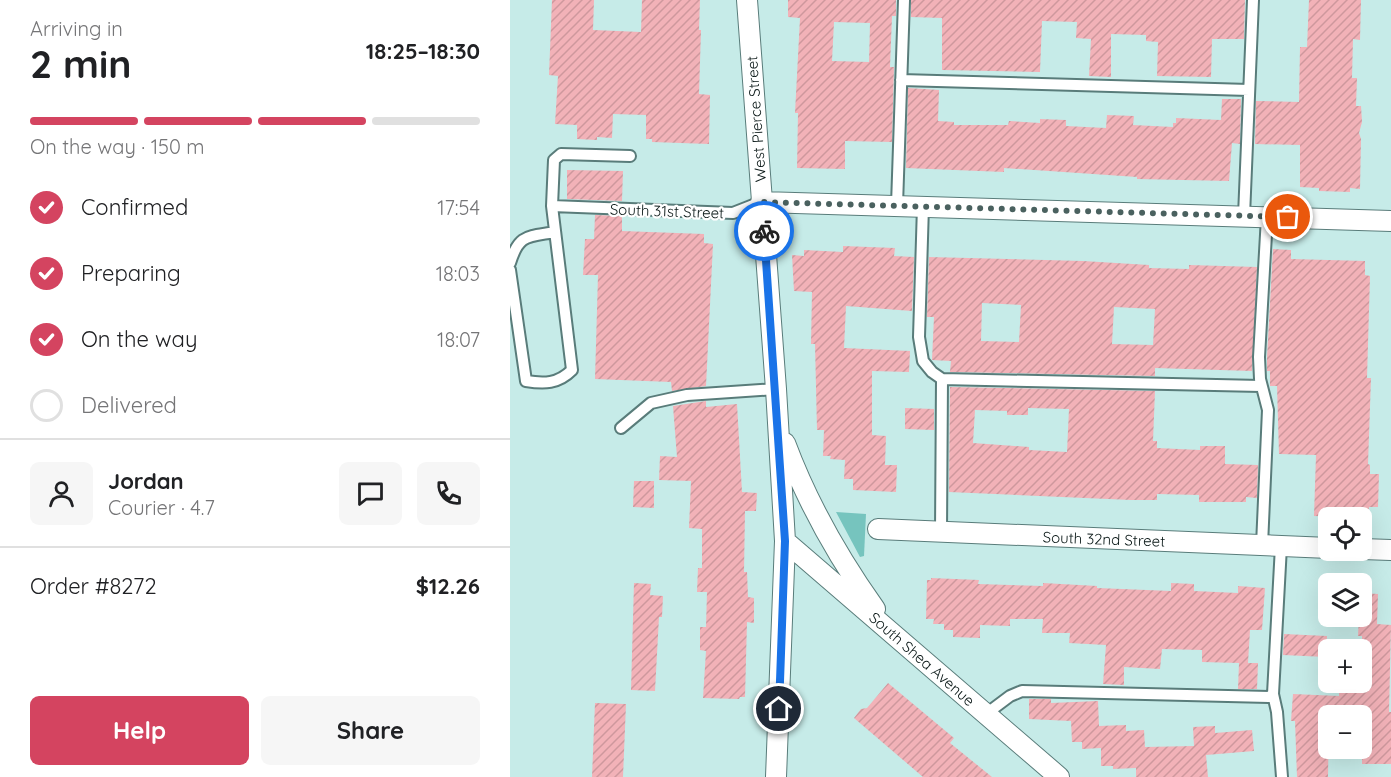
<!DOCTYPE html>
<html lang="en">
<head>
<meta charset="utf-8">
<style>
  :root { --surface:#fff; --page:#f6f6f6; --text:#202124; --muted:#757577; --line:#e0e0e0; --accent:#d44460 }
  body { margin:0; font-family:Quicksand,sans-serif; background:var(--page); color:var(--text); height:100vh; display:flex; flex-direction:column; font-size:22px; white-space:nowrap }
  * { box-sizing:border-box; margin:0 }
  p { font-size:20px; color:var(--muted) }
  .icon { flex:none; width:33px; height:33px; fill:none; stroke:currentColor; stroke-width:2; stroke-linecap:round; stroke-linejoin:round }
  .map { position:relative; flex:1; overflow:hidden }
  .details { display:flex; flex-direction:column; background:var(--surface); width:510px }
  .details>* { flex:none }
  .buttons { position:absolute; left:808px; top:507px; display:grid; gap:12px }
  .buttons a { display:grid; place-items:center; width:54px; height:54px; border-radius:9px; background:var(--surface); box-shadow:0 6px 24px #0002; font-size:30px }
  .pin { position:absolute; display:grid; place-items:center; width:51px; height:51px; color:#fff; margin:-26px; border:3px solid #fff; border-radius:50%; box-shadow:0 2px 6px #0007 }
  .courier { position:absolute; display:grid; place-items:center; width:60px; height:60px; margin:-30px; border:4px solid #1a73e8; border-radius:50%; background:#fff; color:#222; box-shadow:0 2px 8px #0007 }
  .headline em { font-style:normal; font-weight:700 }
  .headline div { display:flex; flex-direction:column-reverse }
  .headline { display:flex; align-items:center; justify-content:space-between; height:102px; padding:0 30px }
  h1 { font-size:39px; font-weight:700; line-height:45px }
  .bar { display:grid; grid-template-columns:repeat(4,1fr); gap:9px 6px; align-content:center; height:72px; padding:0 30px }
  .bar i { height:8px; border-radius:4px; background:var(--line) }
  .bar .active { background:var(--accent) }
  .bar p { grid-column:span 4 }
  .line { display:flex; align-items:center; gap:15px; padding:0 30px; border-top:2px solid var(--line) }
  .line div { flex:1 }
  .round { display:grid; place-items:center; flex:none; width:63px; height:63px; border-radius:9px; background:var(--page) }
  ol { padding:0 30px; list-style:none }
  li { display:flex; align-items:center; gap:18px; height:66px }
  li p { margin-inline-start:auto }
  li .icon { padding:6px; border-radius:50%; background:var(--accent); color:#fff; stroke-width:4 }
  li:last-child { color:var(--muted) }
  li i { width:33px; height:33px; border:3px solid var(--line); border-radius:50% }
  .cta { display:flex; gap:12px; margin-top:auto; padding:12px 30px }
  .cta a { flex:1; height:69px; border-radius:9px; background:var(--accent); color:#fff; font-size:24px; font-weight:700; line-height:69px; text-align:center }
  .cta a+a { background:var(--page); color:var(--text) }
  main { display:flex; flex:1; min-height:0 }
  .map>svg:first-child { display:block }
  .grass { fill:#76c4be }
  .building { fill:url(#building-hatch); fill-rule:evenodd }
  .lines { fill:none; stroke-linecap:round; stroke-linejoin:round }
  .lane-casing { stroke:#597c7a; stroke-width:14 }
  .street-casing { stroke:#597c7a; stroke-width:22 }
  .lane { stroke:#fff; stroke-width:10 }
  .street { stroke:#fff; stroke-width:20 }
  .done { stroke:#4a615f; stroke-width:6; stroke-dasharray:0 10.8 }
  .route { stroke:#1a73e8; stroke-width:8 }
  .labels { text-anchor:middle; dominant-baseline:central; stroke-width:4.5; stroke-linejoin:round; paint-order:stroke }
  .street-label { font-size:15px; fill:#081615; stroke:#fff }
</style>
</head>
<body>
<main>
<section class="details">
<div class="headline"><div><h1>2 min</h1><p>Arriving in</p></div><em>18:25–18:30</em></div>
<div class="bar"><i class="active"></i><i class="active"></i><i class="active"></i><i></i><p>On the way · 150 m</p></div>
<ol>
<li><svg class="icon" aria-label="check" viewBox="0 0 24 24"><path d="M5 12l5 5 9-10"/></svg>Confirmed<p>17:54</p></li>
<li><svg class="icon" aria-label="check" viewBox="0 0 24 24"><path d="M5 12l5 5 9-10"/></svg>Preparing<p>18:03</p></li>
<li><svg class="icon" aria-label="check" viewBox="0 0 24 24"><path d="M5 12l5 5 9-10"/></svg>On the way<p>18:07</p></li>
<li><i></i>Delivered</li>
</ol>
<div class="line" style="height:108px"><a class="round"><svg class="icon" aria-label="person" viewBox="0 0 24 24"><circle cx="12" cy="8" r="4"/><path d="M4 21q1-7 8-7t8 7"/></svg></a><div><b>Jordan</b><p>Courier · 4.7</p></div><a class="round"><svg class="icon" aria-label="chat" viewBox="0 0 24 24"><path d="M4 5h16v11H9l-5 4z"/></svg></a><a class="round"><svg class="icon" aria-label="phone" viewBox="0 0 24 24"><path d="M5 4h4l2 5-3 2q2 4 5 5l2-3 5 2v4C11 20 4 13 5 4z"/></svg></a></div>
<div class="line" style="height:78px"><div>Order #8272</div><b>$12.26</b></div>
<div class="cta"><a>Help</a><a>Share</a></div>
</section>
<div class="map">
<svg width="881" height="777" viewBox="0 0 881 777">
  <defs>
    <pattern id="building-hatch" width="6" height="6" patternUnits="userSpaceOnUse" patternTransform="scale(1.5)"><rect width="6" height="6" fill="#f2b2b8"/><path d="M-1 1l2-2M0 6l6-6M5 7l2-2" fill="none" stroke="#ce989d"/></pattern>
  </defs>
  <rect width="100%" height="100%" fill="#c6ebe8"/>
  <!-- grass -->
  <path class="grass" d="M326 512 356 514 354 556 350 557Z"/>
  <!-- building -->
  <path class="building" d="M42 0H84L83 30 131 32 132 0H190L189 30H191L189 94 200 95 199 144 142 142V139H136V115L103 114 102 138 87 137V140L67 139V125L45 124 48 76 39 75Z
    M278 0H386V16H382L380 67H384L382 142 335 141V169L287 168 288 113H285L290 18 278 17ZM324 22 360 23 359 62 322 61Z
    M401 0H735L734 39H702L701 77 647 76 648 42 636 41V35L601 34V77L579 76 581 39 566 38 567 22 532 21 530 72 432 70V18L401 17Z
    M799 0H851L850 40 843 39 842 78H847L846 106H851L852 122 849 133 851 139 850 189 840 188V192L809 191V188L790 187V145L745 144 746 101 789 102 790 47H797Z
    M398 88 429 90 428 121 444 122V125H498L499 121 530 123V119L556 120V126L596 128 597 115 624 116 623 125 663 127V123H666V118L711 120 712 99H731L730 144 722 143 719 181 627 179V177L494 168V172L396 168Z
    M57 170 113 171 112 201 57 199Z
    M85 215 112 216V231L194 234V243L203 244 196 386 162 391 161 382 85 379 88 275H73L75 239H84Z
    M333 246 385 248 384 256 404 257 402 311 336 306 334 348 400 351 399 372 362 371V435L376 436 375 465H387L386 492 343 490V479H334L335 460 320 459 321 456H313L314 430H307L305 344H301L302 292 284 291 282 255 294 256V250L333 252Z
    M763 249 781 250V259L855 261V275L860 276 857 378H861L858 464 860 465V474H869L868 507H859L858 518 804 516 806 455 769 454 767 386H760V371H757V357Z
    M419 257 573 261 639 265V268L679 269V265L747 267 742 371 645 368V376L440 372 441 361 422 360 424 317H417ZM472 303 511 305 509 342 471 341ZM604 307 645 309 643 345 602 344Z
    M440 387 645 391 643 441H647V448L690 450V446H715V464L748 465 747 498 736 497V502H689V495L647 494V500H621L439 492ZM518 408 559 409 557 452 519 450V447L463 443 465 410 497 411V415H518Z
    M196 401V407L227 404 232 492 247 493 246 511H235L234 572H237L238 597 244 598V623L237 622 235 697H230L229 699 193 698 196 651 190 650V627H196L197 592H187L188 568H192V529L179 528 181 481 149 480 150 456 167 457 163 406Z
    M395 408 424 409V430L395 429Z
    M124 481H144V508L123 507Z
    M421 578 469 580 468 584 533 586V583L587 586V588L661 591V583L684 584V591L728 593V586L755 588 752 630H740L738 663H748L747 689H728L729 663 692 662V650L652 649 650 669 614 667V685L593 684 596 645 559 643 560 633H532L533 619H500V626L470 625V638L443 637V630H434V624H423L424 619H416L417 580H421Z
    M124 583 141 584 140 595 153 596 152 617H149L145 691 121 690Z
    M852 593 868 594 867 624 881 625 879 712H881V764H852V716H819L818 777H787L785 721H781L783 694 829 696V682H852V636H848L849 616H852Z
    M774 634 817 636 816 657 773 655Z
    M378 683 444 738 440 743 482 777H413L344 718 351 709 357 708Z
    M519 699H541V703L588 701 589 726 616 725V731L634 730 635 747 684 746 683 727 705 726V733L742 730 744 751 696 755 698 777H626V768L603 769V766H591V748L572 749V742H562L561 721 519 719Z
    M85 703 116 704 113 777H82Z"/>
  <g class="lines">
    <!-- lane casing -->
    <g class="lane-casing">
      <path id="lane" d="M391 80 739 90
        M387 205 394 0
        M42 206 223 213 251 202
        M413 206 409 337 413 361 422 372 432 379 431 532
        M734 216 743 0
        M0 263C9 234 17 237 45 232
        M0 270 16 381C34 384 48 384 62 370L42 206 44 160 51 154 120 156
        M432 379 751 386
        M111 428 141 403 177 395 266 389
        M752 545 758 410 750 379 749 357 757 217
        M763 694 767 712 772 777
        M476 714 500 696 512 691 759 697 763 694 771 546"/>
    </g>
    <!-- street casing -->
    <g class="street-casing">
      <path id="street" d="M237 0 266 389 275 541 266 777
        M251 202 881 221
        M275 443C297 502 328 557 365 609
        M368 529 819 548
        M275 541 549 777
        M852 549 881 550"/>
    </g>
    <!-- lane -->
    <use href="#lane" class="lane"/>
    <!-- street -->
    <use href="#street" class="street"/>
  </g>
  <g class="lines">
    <!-- done -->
    <path class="done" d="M254 231 251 202 778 217"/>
    <!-- route -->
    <path class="route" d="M254 231 275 541 269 709"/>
  </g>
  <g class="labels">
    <!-- street labels -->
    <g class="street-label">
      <text transform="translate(246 119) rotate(-94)">West Pierce Street</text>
      <text transform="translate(157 211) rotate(2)">South 31st Street</text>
      <text transform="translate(594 539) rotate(2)">South 32nd Street</text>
      <text transform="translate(412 659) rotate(41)">South Shea Avenue</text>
    </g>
  </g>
</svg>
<div class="buttons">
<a><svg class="icon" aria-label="locate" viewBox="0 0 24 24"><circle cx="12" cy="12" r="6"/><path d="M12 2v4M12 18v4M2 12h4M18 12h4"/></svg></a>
<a><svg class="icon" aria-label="layers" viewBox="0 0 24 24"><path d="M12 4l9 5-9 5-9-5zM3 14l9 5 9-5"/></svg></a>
<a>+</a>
<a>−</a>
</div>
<div class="pin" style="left:778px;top:217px;background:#ea580c"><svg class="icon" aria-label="bag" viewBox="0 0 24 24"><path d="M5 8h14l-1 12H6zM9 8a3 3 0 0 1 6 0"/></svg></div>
<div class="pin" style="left:269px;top:709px;background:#1f2937"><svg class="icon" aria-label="home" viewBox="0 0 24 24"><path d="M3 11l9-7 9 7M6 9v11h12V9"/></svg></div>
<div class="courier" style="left:254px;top:231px"><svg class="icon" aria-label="bike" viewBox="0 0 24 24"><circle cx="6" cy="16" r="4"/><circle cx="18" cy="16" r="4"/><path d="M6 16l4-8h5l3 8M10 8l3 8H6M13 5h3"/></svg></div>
</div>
</main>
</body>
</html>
